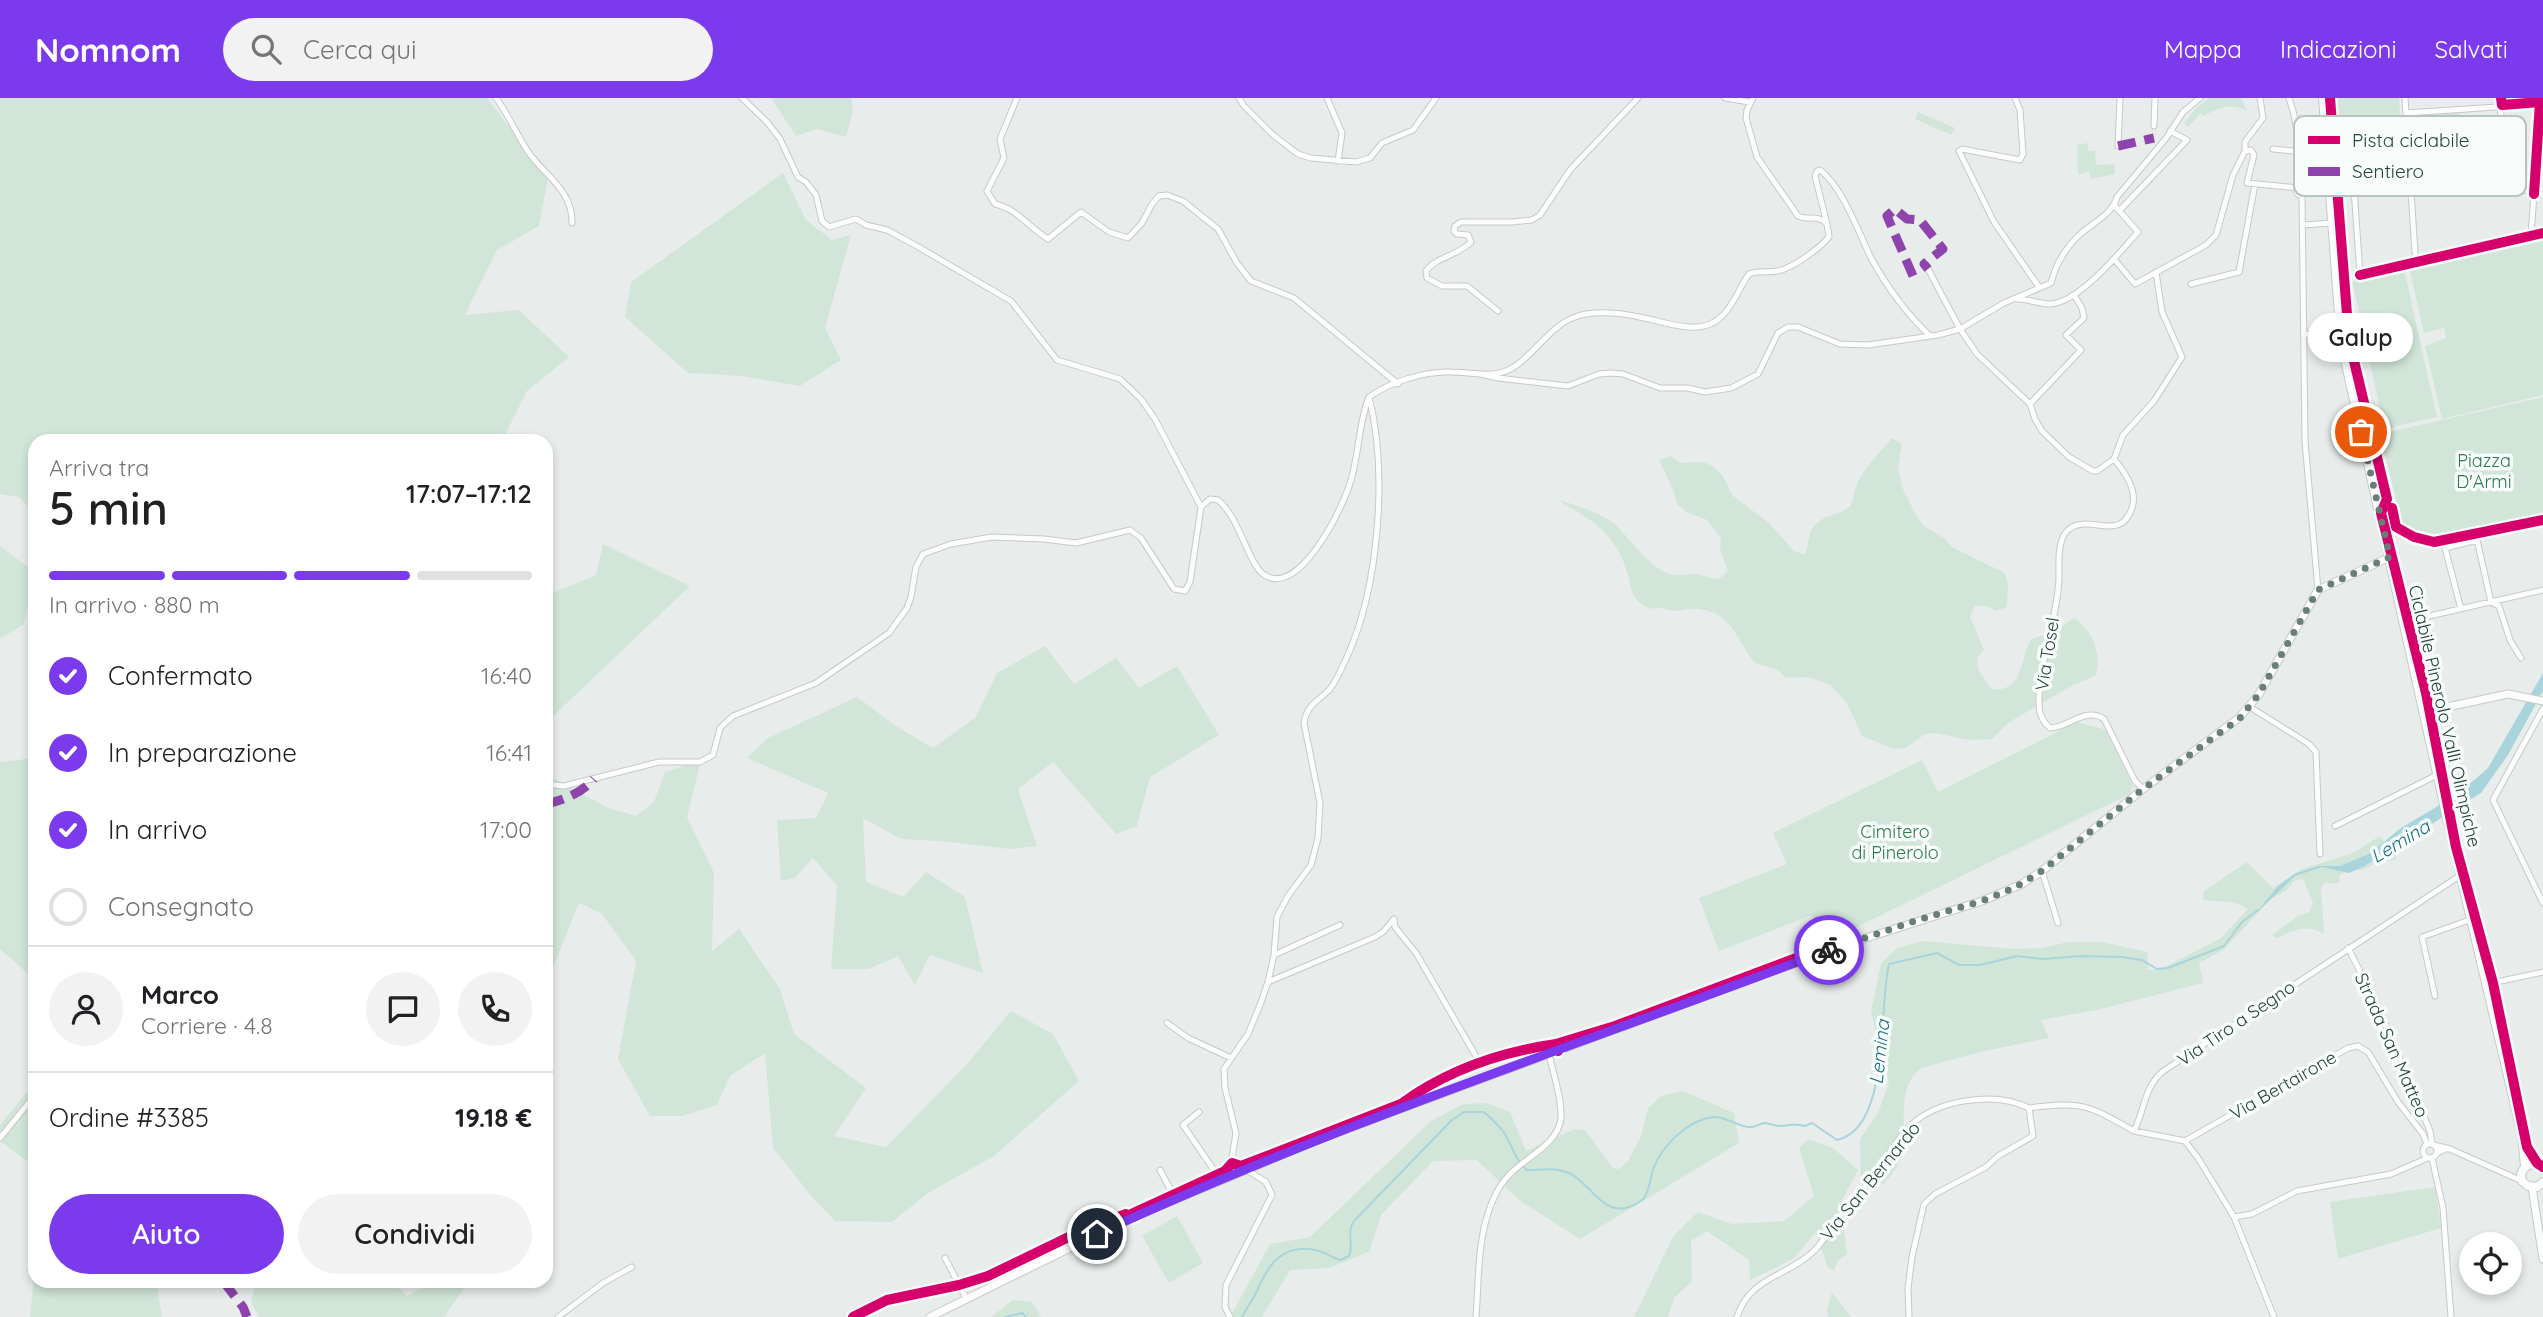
<!DOCTYPE html>
<html lang="it">
<head>
<meta charset="utf-8">
<style>
  :root { --surface:#fff; --page:#f2f2f2; --text:#202124; --muted:#757577; --line:#e0e0e0; --accent:#7c3aed }
  body { margin:0; font-family:Quicksand,sans-serif; background:var(--page); color:var(--text); height:100vh; display:flex; flex-direction:column; font-size:26px; white-space:nowrap }
  * { box-sizing:border-box; margin:0 }
  p { font-size:23px; color:var(--muted) }
  .icon { flex:none; width:38px; height:38px; fill:none; stroke:currentColor; stroke-width:2; stroke-linecap:round; stroke-linejoin:round }
  .map { position:relative; flex:1; overflow:hidden }
  .drawer { position:absolute; left:28px; top:336px; width:525px; height:854px; display:flex; flex-direction:column; background:var(--surface); border-radius:21px; box-shadow:0 4px 10px #0003 }
  .drawer>* { flex:none }
  .buttons { position:absolute; left:2459px; top:1134px; display:grid; gap:14px }
  .buttons a { display:grid; place-items:center; width:63px; height:63px; border-radius:50%; background:var(--surface); box-shadow:0 4px 10px #0003; font-size:35px }
  .pin { position:absolute; display:grid; place-items:center; width:60px; height:60px; color:#fff; margin:-30px; border:4px solid #fff; border-radius:50%; box-shadow:0 2px 7px #0007 }
  .courier { position:absolute; display:grid; place-items:center; width:70px; height:70px; margin:-35px; border:5px solid #7c3aed; border-radius:50%; background:#fff; color:#222; box-shadow:0 2px 9px #0007 }
  .bubble { position:absolute; height:49px; border-radius:24px; background:var(--surface); box-shadow:0 4px 10px #0003; font-size:23px; font-weight:600; line-height:49px; text-align:center }
  .summary em { font-style:normal; font-weight:600 }
  .summary div { display:flex; flex-direction:column-reverse }
  .summary { display:flex; align-items:center; justify-content:space-between; height:119px; padding:0 21px }
  h1 { font-size:46px; font-weight:600; line-height:52px }
  .bar { display:grid; grid-template-columns:repeat(4,1fr); gap:10px 7px; align-content:center; height:84px; padding:0 21px }
  .bar i { height:9px; border-radius:5px; background:var(--line) }
  .bar .on { background:var(--accent) }
  .bar p { grid-column:span 4 }
  .line { display:flex; align-items:center; gap:18px; padding:0 21px; border-top:2px solid var(--line) }
  .line div { flex:1 }
  .round { display:grid; place-items:center; flex:none; width:74px; height:74px; border-radius:37px; background:var(--page) }
  ol { padding:0 21px; list-style:none }
  li { display:flex; align-items:center; gap:21px; height:77px }
  li p { margin-inline-start:auto }
  li .icon { padding:7px; border-radius:50%; background:var(--accent); color:#fff; stroke-width:4 }
  li:last-child { color:var(--muted) }
  li i { width:38px; height:38px; border:4px solid var(--line); border-radius:50% }
  .action { display:flex; gap:14px; margin-top:auto; padding:14px 21px }
  .action a { flex:1; height:80px; border-radius:42px; background:var(--accent); color:#fff; font-size:28px; font-weight:600; line-height:80px; text-align:center }
  .action a+a { background:var(--page); color:var(--text) }
  header { display:flex; align-items:center; gap:42px; box-sizing:border-box; height:98px; padding:0 35px; background:var(--accent); color:#fff }
  header strong { font-size:33px }
  nav { display:flex; gap:38px; margin-inline-start:auto; font-size:24px }
  .search { width:490px; height:63px; background:var(--page); display:flex; align-items:center; gap:18px; box-sizing:border-box; padding:0 24px; border-radius:38px; color:var(--muted); font-size:26px }
  .map>svg:first-child { display:block }
  .green { fill:#d1e6d8 }
  .water { fill:#a9d4db }
  .lines { fill:none; stroke-linecap:round; stroke-linejoin:round }
  .stream { stroke:#a9d4db; stroke-width:2 }
  .minor-casing { stroke:#c5cac8; stroke-width:7 }
  .tertiary-casing { stroke:#c5cac8; stroke-width:9 }
  .secondary-casing { stroke:#c3cbc8; stroke-width:10 }
  .minor { stroke:#fcfcfc; stroke-width:5 }
  .tertiary { stroke:#fcfcfc; stroke-width:7 }
  .secondary { stroke:#fcfcfc; stroke-width:8 }
  .quiet { stroke:#8e44ad; stroke-width:9; stroke-dasharray:18 9; stroke-linecap:butt }
  .cycleway-casing { stroke:#f7fbf9; stroke-width:15 }
  .cycleway { stroke:#d6006c; stroke-width:10 }
  .done { stroke:#697e78; stroke-width:7; stroke-dasharray:0 12.6 }
  .route { stroke:#7c3aed; stroke-width:9 }
  .labels { text-anchor:middle; dominant-baseline:central; stroke-width:7; stroke-linejoin:round; paint-order:stroke }
  .park-label { font-size:18px; fill:#2d7a4b; stroke:#f7fbf9 }
  .street-label { font-size:18px; fill:#24423a; stroke:#f7fbf9 }
  .water-label { font-size:19px; font-style:italic; fill:#1c6f80; stroke:#f7fbf9 }
  .key { fill:#f7fbf9; stroke:#b8c4c0; stroke-width:2 }
  .key-label { font-size:19px; fill:#24423a }
</style>
</head>
<body>
<header>
<strong>Nomnom</strong>
<div class="search"><svg class="icon" aria-label="search" viewBox="0 0 24 24"><circle cx="10" cy="10" r="6"/><path d="M15 15l6 6"/></svg>Cerca qui</div>
<nav><a>Mappa</a><a>Indicazioni</a><a>Salvati</a></nav>
</header>
<div class="map">
<svg width="2543" height="1219" viewBox="0 0 2543 1219">
  <rect width="100%" height="100%" fill="#e8edeb"/>
  <!-- green -->
  <path class="green" d="M0 0H487L528 54 549 75 539 128 497 152 465 217 519 212 569 259 527 293 502 343H35V416L19 399 0 396Z
    M771 0H851L853 12 846 39 817 31 796 38Z
    M2209 0H2241L2247 13C2232 4 2217 10 2204 18L2201 15 2188 29 2184 25 2196 10Z
    M2327 0H2399L2404 79 2333 84Z
    M1918 14 1955 30 1951 37 1915 21Z
    M2459 15 2464 76 2414 80 2409 18Z
    M2088 45V53H2095L2096 67 2115 66V76L2091 81 2089 73 2078 77 2077 47Z
    M783 75 806 122 832 142 851 137 825 230 841 262 800 288 742 278 688 275 625 219 631 184Z
    M2543 139V297L2442 321 2425 248 2446 240 2444 230 2424 235 2409 169Z
    M2404 171 2437 319 2384 331 2353 186 2354 182Z
    M2543 299V419C2514 426 2454 445 2427 440 2417 438 2410 433 2402 426L2380 336Z
    M1892 340 1902 346 1898 369 1902 389 1917 419 1924 428 1944 440 1952 449 2005 475 2008 486 2007 509 1996 513 1986 508H1975L1970 519 1984 552 1977 560 1978 571 1991 591C2024 595 2019 563 2031 541L2054 534 2074 520C2092 531 2103 558 2095 578L2073 587 2008 625 1992 641 1969 642 1935 635 1925 636 1906 650 1894 651 1862 638 1847 605 1830 587 1808 579 1786 580 1778 572 1755 565C1736 542 1734 516 1699 511 1691 510 1684 512 1677 513 1667 513 1660 507 1650 511 1628 500 1633 491 1626 471 1623 460 1617 450 1610 441 1599 424 1574 413 1557 401 1576 408 1598 413 1613 425 1632 440 1650 475 1676 477 1683 478 1691 475 1698 476 1705 478 1711 480 1719 481L1728 473 1720 452 1721 440 1707 422 1686 414 1677 406 1674 394 1659 362 1671 358 1681 365 1704 364 1715 370 1723 378 1732 397 1769 425 1794 453 1805 456C1809 448 1808 437 1812 431 1821 416 1839 418 1849 409 1855 403 1853 396 1856 389 1862 371 1880 355 1892 340Z
    M603 446 690 488 549 622 546 645V498L596 477Z
    M0 448 35 474 24 526 0 541Z
    M1045 548 1074 586 1116 560 1139 590 1177 568 1219 637 1150 679 1137 728 1116 736 1053 664 1018 691 1037 748 1010 751 940 743 901 741 863 720 866 784 903 799 926 774 965 799 983 875 930 857 915 887 898 858 869 871H831L837 788 813 760 795 780 781 783 777 722 816 720 828 695 747 660 768 640 857 599 896 628 933 650 976 619 997 575Z
    M2077 624 2107 632 2133 688 2130 696 1832 841 1827 842 1823 839 1812 817 1719 853 1699 800 1787 766 1773 735 1922 662 1938 694Z
    M35 660V882L0 851V664Z
    M701 662 687 719 714 775 712 853 739 831 780 891 794 936 866 990 834 1038 886 1049 968 965 1011 913 1053 936 1079 983 994 1058 928 1095 892 1124 835 1123 812 1099 773 1050 765 955 730 978 717 1007 682 1018H650L618 961 636 863 602 816 579 805 546 886V676L608 710 636 718 654 704 665 674Z
    M2380 738 2397 761 2372 767 2363 772H2348L2340 777 2339 785H2324L2321 790 2324 836C2308 826 2293 831 2277 841L2272 837 2298 818 2309 814 2313 805 2303 781 2295 782 2287 792 2271 801 2223 852 2199 865 2203 885 2097 912 2041 922 2049 940 1985 953 1921 970C1893 992 1910 1034 1900 1063 1897 1071 1889 1079 1884 1086L1861 1081 1860 1041 1878 1015 1889 985 1871 914 1881 865 1897 850 1923 843 2014 851 2042 850 2068 844H2102L2147 854 2148 872 2161 871 2221 840 2248 811C2233 801 2221 805 2203 802L2204 793 2247 764 2273 790 2302 771 2353 755Z
    M35 984V1069L0 1043V1027Z
    M1683 993 1734 1015 1739 1045 1580 1141 1519 1102 1477 1062 1433 1063 1381 1117 1369 1154 1329 1170 1290 1172 1262 1219H1230L1270 1146 1310 1139 1431 1023 1463 1006 1486 1005 1510 1014 1526 1053 1574 1031 1585 1032 1613 1070 1619 1071 1628 1063 1641 1038 1648 1010 1661 998Z
    M1808 1041 1833 1050 1858 1072 1840 1106 1847 1156 1838 1163 1834 1173 1828 1170 1816 1134 1793 1161 1750 1182 1749 1162 1707 1133 1691 1143 1692 1183 1674 1200 1668 1219H1634L1674 1137 1698 1114 1732 1126 1784 1123 1814 1098 1799 1050Z
    M2435 1089 2441 1130 2338 1161 2330 1104Z
    M1177 1118 1203 1165 1169 1185 1142 1138Z
    M35 1168V1183H156L162 1219H30Z
    M256 1183H392L407 1198 437 1183H469L444 1219H259L251 1204Z
    M1832 1194 1851 1219H1828L1827 1212Z
    M1013 1202 1032 1204 1041 1219H991Z"/>
  <!-- water -->
  <path class="water" d="M2543 575V593L2508 657 2481 695 2363 769 2349 775 2322 769 2295 778 2257 814 2278 788 2294 776 2318 768H2340L2369 756 2401 730 2448 702 2473 683 2488 670Z"/>
  <g class="lines">
    <!-- stream -->
    <path class="stream" d="M1005 1219 1022 1215 1026 1219
      M1242 1219C1246 1210 1252 1204 1256 1195 1267 1169 1281 1145 1315 1152 1323 1153 1331 1159 1340 1162L1349 1158C1354 1147 1346 1134 1354 1123L1452 1022 1464 1014H1484C1492 1021 1499 1027 1505 1036 1512 1048 1516 1063 1527 1072 1540 1072 1556 1069 1569 1075 1588 1083 1601 1115 1626 1110 1632 1108 1640 1105 1644 1100 1650 1092 1650 1079 1654 1069 1663 1047 1688 1022 1713 1019 1727 1018 1737 1029 1749 1029 1755 1030 1758 1026 1764 1025 1769 1025 1774 1028 1780 1028 1791 1028 1792 1024 1805 1028L1812 1025 1837 1042C1891 1030 1878 910 1889 866L1937 855 1959 867H1980L2017 858 2044 861 2080 858 2122 859 2142 862 2157 871 2168 870 2224 848 2242 824 2258 812"/>
    <!-- minor casing -->
    <g class="minor-casing">
      <path id="minor" d="M496 0C508 16 516 35 527 52 542 76 573 91 572 125
        M742 0 767 24 780 41 798 79 806 84 816 97 822 123 829 129 856 121 866 127 887 132 915 147 1011 203 1057 262 1120 281 1141 301 1155 321 1201 409
        M1017 0 1000 41 1004 60 987 93 995 106C1018 111 1029 130 1048 141L1081 114 1109 134 1128 140 1142 125 1152 106 1159 98 1167 97 1183 103 1218 131 1237 165 1251 183 1294 200 1398 286
        M1239 0 1244 8 1273 37 1298 56 1311 60 1356 64 1370 60 1382 45 1413 32 1436 0
        M1327 0 1342 35 1338 63
        M1725 0 1750 4
        M2015 0 2020 12 2023 56 2020 62 1962 51 1959 53 1994 124 2039 189
        M2289 0C2294 14 2297 29 2298 44 2299 59 2296 73 2301 88
        M2405 0 2415 155
        M2499 0 2507 69 2505 87
        M2406 15 2543 6
        M2154 28 2155 0
        M2118 48 2120 0
        M2273 51 2294 53 2326 51
        M2245 53V44L2263 20 2260 0
        M2296.5 93a4.5 4.5 0 1 1 9 0a4.5 4.5 0 1 1-9 0Z
        M2354 90 2360 177 2406 166
        M2306 93 2491 83 2543 97
        M2302 97 2305 343 2318 492
        M2120 112 2187 42 2170 33
        M1827 126 1815 78 1817 73 1820 72C1842 88 1859 135 1871 160 1887 189 1906 215 1929 237
        M2304 127 2331 125
        M2531 137 2534 96
        M2114 161 2135 186 2206 147 2216 137 2233 77 2245 53 2251 52 2254 57 2247 85 2298 90
        M1928 171 1960 231 2004 205 2051 185C2055 169 2064 153 2075 141 2088 127 2112 118 2117 99L2167 39 2183 14 2200 0
        M2191 186 2239 174 2255 86
        M2017 201C2028 201 2039 206 2050 206 2079 205 2119 155 2138 134L2115 108
        M1498 213 1467 188H1442L1427 180 1426 173C1436 159 1459 157 1471 144L1468 137 1457 136 1454 133 1455 128 1461 124H1512L1532 122 1540 117 1570 72 1638 0
        M2305 236 2340 237
        M1480 276 1498 280 1568 288 1599 276 1611 275 1623 276 1660 290H1688L1705 294 1731 290 1758 276 1778 235 1788 229H1798L1840 246 1868 247 1938 237 1960 231 1977 256 2030 306 2035 321 2042 333 2069 359 2093 373H2097L2114 361C2125 374 2138 393 2132 410 2120 446 2088 414 2068 432 2057 442 2059 465 2059 479 2058 521 2038 563 2039 607 2039 616 2043 624 2050 630 2069 630 2085 608 2104 621L2135 683 2143 691
        M1369 299C1390 284 1425 273 1450 274 1467 274 1487 279 1503 274 1528 267 1548 228 1575 219 1594 212 1624 215 1644 220 1670 225 1703 240 1724 216 1735 204 1740 188 1749 176 1759 172 1767 175 1777 173 1792 171 1820 150 1829 139L1827 126C1818 116 1809 123 1798 118L1757 59 1746 20 1747 12 1753 0
        M2030 306 2081 252 2066 237 2084 220 2082 210 2074 197
        M2114 361 2123 337 2154 303 2182 259 2162 214 2156 174
        M2461 511 2445 450 2477 442 2491 504 2499 508 2510 542 2521 560
        M2403 524 2543 492
        M2250 609 2309 646 2316 654 2320 756
        M2543 611 2493 702 2543 805
        M546 686 564 688 659 664H700L713 657 720 630 733 618 816 585 889 535 907 510 911 499 916 469 923 456 951 446 992 439 1044 441 1076 445 1130 432 1141 440 1174 491 1185 493 1190 484 1201 409 1210 401 1218 402C1241 421 1248 468 1266 478 1301 497 1344 408 1351 382 1359 356 1359 322 1369 299
        M2335 728 2437 677
        M2042 773 2058 825
        M2348 850 2378 908 2430 1033 2432 1046
        M1274 857 1340 827
        M1268 884 1375 839 1383 834 1394 821 1395 829 1416 855 1480 965
        M2487 886 2543 874
        M2435 898 2422 839 2472 821
        M1167 925 1188 940 1231 960
        M2029 1010C2081 1002 2090 1008 2134 1033 2145 1011 2144 990 2162 974L2461 777
        M1199 1014 1183 1027 1220 1081
        M2134 1033 2185 1043 2348 950 2358 948 2368 954 2398 1004 2423 1036 2427 1046
        M0 1040 35 997
        M2185 1043 2198 1060 2234 1119 2252 1116 2297 1093 2391 1076 2428 1060
        M2423 1053a7 7 0 1 1 14 0a7 7 0 1 1-14 0Z
        M2434 1047 2450 1051H2445L2437 1055
        M2450 1051 2522 1083
        M2432 1060 2443 1110 2451 1219
        M1160 1072 1175 1100
        M1229 1078 1236 1035 1225 990 1224 971 1248 936 1260 907 1268 884 1274 857 1277 819 1288 798 1311 767 1318 740 1320 705 1304 625C1307 607 1317 604 1329 592 1337 583 1342 569 1347 559 1379 488 1388 374 1369 299
        M2234 1119 2274 1219
        M945 1160 966 1200
        M558 1219 603 1185 632 1169
        M1230 1219 1225 1209 1226 1187 1272 1097 1266 1084 1245 1071
        M1476 1219C1479 1180 1477 1138 1493 1102 1497 1092 1504 1082 1511 1075 1528 1058 1558 1046 1561 1020 1562 1000 1553 975 1549 956
        M1737 1219C1750 1178 1788 1179 1815 1152 1826 1140 1834 1125 1844 1113 1856 1098 1870 1084 1881 1068 1890 1055 1898 1040 1909 1029 1937 1001 1995 993 2029 1010
        M1909 1219 1908 1190 1912 1159 1924 1106 1935 1096 1986 1069 1998 1058 2033 1038 2029 1010"/>
    </g>
    <!-- tertiary casing -->
    <g class="tertiary-casing">
      <path id="tertiary" d="M2424 614 2508 596 2543 603
        M2532 1089 2543 1161
        M930 1219 1133 1119 1330 1037 1838 849 1982 803 2022 786 2042 773 2143 691 2240 619 2259 596 2318 492 2390 459"/>
    </g>
    <!-- secondary casing -->
    <g class="secondary-casing">
      <path id="secondary" d="M2323 0 2341 244 2447 720 2522 1037 2525 1068
        M2543 1072C2536 1063 2525 1065 2521 1076L2522 1083 2528 1088 2537 1089 2543 1084"/>
    </g>
    <!-- minor -->
    <use href="#minor" class="minor"/>
    <!-- tertiary -->
    <use href="#tertiary" class="tertiary"/>
    <!-- secondary -->
    <use href="#secondary" class="secondary"/>
    <!-- quiet -->
    <path class="quiet" d="M2118 48 2154 40
      M1913 178 1887 118 1895 111 1907 121 1920 122 1943 151 1924 166 1928 171
      M546 706C565 702 581 695 594 681
      M226 1183V1187L243 1209 247 1219"/>
    <!-- cycleway casing -->
    <g class="cycleway-casing">
      <path id="cycleway" d="M2330 0 2349 242 2387 401 2381 415 2426 595 2456 749 2493 885 2527 1049 2537 1065 2543 1069
        M2501 0 2502 7 2540 4 2534 96
        M2360 177 2543 135
        M2392 410 2396 429 2414 439 2434 444 2543 422
        M1556 946 1615 928 1831 847
        M1129 1117 1225 1073 1232 1065 1241 1068 1401 1006C1446 973 1502 954 1556 946L1558 953
        M853 1219 887 1202 959 1187 988 1178 1079 1134 1126 1116 1133 1119 1137 1117"/>
    </g>
    <!-- cycleway -->
    <use href="#cycleway" class="cycleway"/>
  </g>
  <g class="lines">
    <!-- done -->
    <path class="done" d="M1829 852 1921 821 1982 803 2014 790 2042 773 2143 691 2240 620 2259 596 2318 492 2390 459 2361 334"/>
    <!-- route -->
    <path class="route" d="M1097 1136C1335 1026 1585 945 1829 852"/>
  </g>
  <g class="labels">
    <!-- park labels -->
    <g class="park-label">
      <text x="2484" y="362">Piazza<tspan x="2484" dy="21">D'Armi</tspan></text>
      <text x="1895" y="733">Cimitero<tspan x="1895" dy="21">di Pinerolo</tspan></text>
    </g>
    <!-- street labels -->
    <g class="street-label">
      <text transform="translate(2047 556) rotate(-81)">Via Tosel</text>
      <text transform="translate(2445 618) rotate(77)">Ciclabile Pinerolo Valli Olimpiche</text>
      <text transform="translate(2236 925) rotate(-34)">Via Tiro a Segno</text>
      <text transform="translate(2392 947) rotate(66)">Strada San Matteo</text>
      <text transform="translate(2283 987) rotate(-30)">Via Bertairone</text>
      <text transform="translate(1870 1083) rotate(-51)">Via San Bernardo</text>
    </g>
    <!-- water labels -->
    <g class="water-label">
      <text transform="translate(2400 743) rotate(-31)">Lemina</text>
      <text transform="translate(1879 954) rotate(-84)">Lemina</text>
    </g>
  </g>
  <!-- legend -->
  <rect x="2294" y="18" width="232" height="80" rx="10" class="key"/>
  <rect x="2308" y="38" width="32" height="8" fill="#d6006c"/>
  <rect x="2308" y="69" width="32" height="9" fill="#8e44ad"/>
  <g class="key-label">
    <text x="2352" y="49">Pista ciclabile</text>
    <text x="2352" y="80">Sentiero</text>
  </g>
</svg>
<div class="buttons">
<a><svg class="icon" aria-label="locate" viewBox="0 0 24 24"><circle cx="12" cy="12" r="6"/><path d="M12 2v4M12 18v4M2 12h4M18 12h4"/></svg></a>
</div>
<div class="pin" style="left:2361px;top:334px;background:#ea580c"><svg class="icon" aria-label="bag" viewBox="0 0 24 24"><path d="M5 8h14l-1 12H6zM9 8a3 3 0 0 1 6 0"/></svg></div>
<div class="pin" style="left:1097px;top:1136px;background:#1f2937"><svg class="icon" aria-label="home" viewBox="0 0 24 24"><path d="M3 11l9-7 9 7M6 9v11h12V9"/></svg></div>
<div class="courier" style="left:1829px;top:852px"><svg class="icon" aria-label="bike" viewBox="0 0 24 24"><circle cx="6" cy="16" r="4"/><circle cx="18" cy="16" r="4"/><path d="M6 16l4-8h5l3 8M10 8l3 8H6M13 5h3"/></svg></div>
<div class="bubble" style="left:2308px;top:215px;width:105px">Galup</div>
<section class="drawer">
<div class="summary"><div><h1>5 min</h1><p>Arriva tra</p></div><em>17:07–17:12</em></div>
<div class="bar"><i class="on"></i><i class="on"></i><i class="on"></i><i></i><p>In arrivo · 880 m</p></div>
<ol>
<li><svg class="icon" aria-label="check" viewBox="0 0 24 24"><path d="M5 12l5 5 9-10"/></svg>Confermato<p>16:40</p></li>
<li><svg class="icon" aria-label="check" viewBox="0 0 24 24"><path d="M5 12l5 5 9-10"/></svg>In preparazione<p>16:41</p></li>
<li><svg class="icon" aria-label="check" viewBox="0 0 24 24"><path d="M5 12l5 5 9-10"/></svg>In arrivo<p>17:00</p></li>
<li><i></i>Consegnato</li>
</ol>
<div class="line" style="height:126px"><a class="round"><svg class="icon" aria-label="person" viewBox="0 0 24 24"><circle cx="12" cy="8" r="4"/><path d="M4 21q1-7 8-7t8 7"/></svg></a><div><b>Marco</b><p>Corriere · 4.8</p></div><a class="round"><svg class="icon" aria-label="chat" viewBox="0 0 24 24"><path d="M4 5h16v11H9l-5 4z"/></svg></a><a class="round"><svg class="icon" aria-label="phone" viewBox="0 0 24 24"><path d="M5 4h4l2 5-3 2q2 4 5 5l2-3 5 2v4C11 20 4 13 5 4z"/></svg></a></div>
<div class="line" style="height:91px"><div>Ordine #3385</div><b>19.18 €</b></div>
<div class="action"><a>Aiuto</a><a>Condividi</a></div>
</section>
</div>
</body>
</html>
